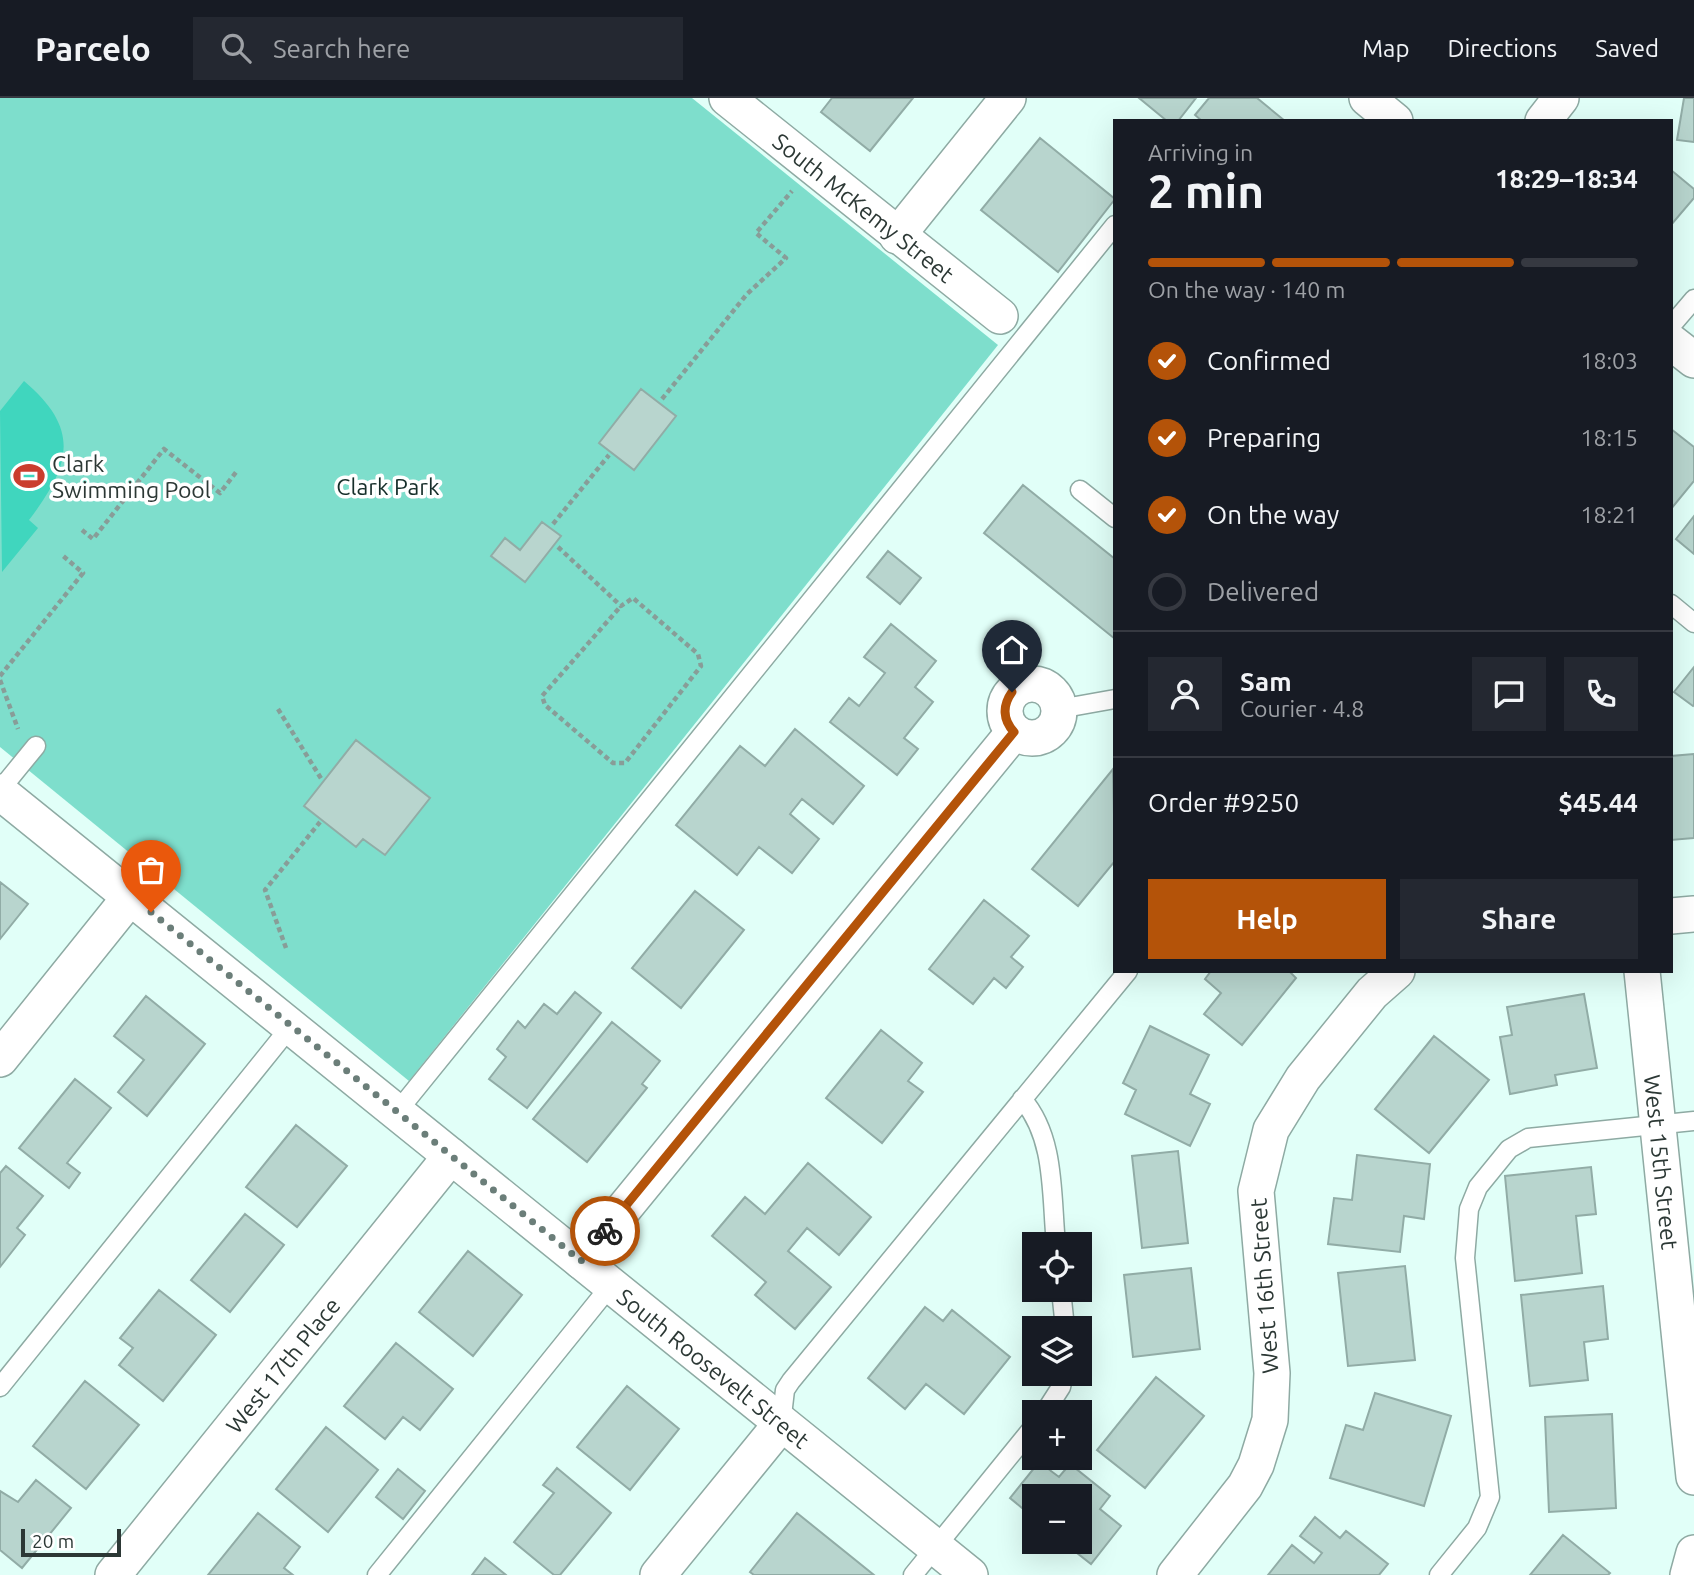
<!DOCTYPE html>
<html lang="en">
<head>
<meta charset="utf-8">
<style>
  :root { --surface:#171b24; --page:#242831; --text:#f1f3f6; --muted:#9ea1a6; --line:#363941; --accent:#b45309 }
  body { margin:0; font-family:Ubuntu,sans-serif; background:var(--page); color:var(--text); height:100vh; display:flex; flex-direction:column; font-size:26px; white-space:nowrap }
  * { box-sizing:border-box; margin:0 }
  p { font-size:23px; color:var(--muted) }
  .icon { flex:none; width:38px; height:38px; fill:none; stroke:currentColor; stroke-width:2; stroke-linecap:round; stroke-linejoin:round }
  .map { position:relative; flex:1; overflow:hidden }
  .details { position:absolute; left:1113px; top:21px; width:560px; height:854px; display:flex; flex-direction:column; background:var(--surface); border-radius:0px; box-shadow:0 7px 28px #0002 }
  .details>* { flex:none }
  .tools { position:absolute; left:1022px; top:1134px; display:grid; gap:14px }
  .tools a { display:grid; place-items:center; width:70px; height:70px; border-radius:0px; background:var(--surface); box-shadow:0 7px 28px #0002; font-size:35px }
  .scale { position:absolute; left:21px; bottom:18px; width:100px; box-sizing:border-box; padding-left:7px; border:4px solid #2c3835; border-top:0; font-size:19px; line-height:24px; white-space:nowrap; color:#2c3835; -webkit-text-stroke:5px #fff; paint-order:stroke }
  .pin { position:absolute; display:grid; place-items:center; width:60px; height:60px; color:#fff; margin:-72px -30px; border-radius:50% 50% 50% 0; rotate:-45deg; box-shadow:0 0 7px #0007 }
  .pin .icon { rotate:45deg }
  .courier { position:absolute; display:grid; place-items:center; width:70px; height:70px; margin:-35px; border:5px solid #b45309; border-radius:50%; background:#fff; color:#222; box-shadow:0 2px 9px #0007 }
  .overview em { font-style:normal; font-weight:700 }
  .overview div { display:flex; flex-direction:column-reverse }
  .overview { display:flex; align-items:center; justify-content:space-between; height:119px; padding:0 35px }
  h1 { font-size:46px; font-weight:700; line-height:52px }
  .bar { display:grid; grid-template-columns:repeat(4,1fr); gap:10px 7px; align-content:center; height:84px; padding:0 35px }
  .bar i { height:9px; border-radius:5px; background:var(--line) }
  .bar .active { background:var(--accent) }
  .bar p { grid-column:span 4 }
  .line { display:flex; align-items:center; gap:18px; padding:0 35px; border-top:2px solid var(--line) }
  .line div { flex:1 }
  .round { display:grid; place-items:center; flex:none; width:74px; height:74px; border-radius:0px; background:var(--page) }
  ol { padding:0 35px; list-style:none }
  li { display:flex; align-items:center; gap:21px; height:77px }
  li p { margin-inline-start:auto }
  li .icon { padding:7px; border-radius:50%; background:var(--accent); color:#fff; stroke-width:4 }
  li:last-child { color:var(--muted) }
  li i { width:38px; height:38px; border:4px solid var(--line); border-radius:50% }
  .action { display:flex; gap:14px; margin-top:auto; padding:14px 35px }
  .action a { flex:1; height:80px; border-radius:0px; background:var(--accent); color:#fff; font-size:28px; font-weight:700; line-height:80px; text-align:center }
  .action a+a { background:var(--page); color:var(--text) }
  header { display:flex; align-items:center; gap:42px; box-sizing:border-box; height:98px; padding:0 35px; background:var(--surface); border-bottom:2px solid var(--line) }
  header strong { font-size:33px }
  nav { display:flex; gap:38px; margin-inline-start:auto; font-size:24px }
  .search { width:490px; height:63px; background:var(--page); display:flex; align-items:center; gap:18px; box-sizing:border-box; padding:0 24px; border-radius:0px; color:var(--muted); font-size:26px }
  .map>svg:first-child { display:block }
  .green { fill:#7edecc }
  .water { fill:#40d6be }
  .building { fill:#b8d5ce; stroke:#91aca6; stroke-width:2 }
  .lines { fill:none; stroke-linecap:round; stroke-linejoin:round }
  .service-casing { stroke:#8eaaa3; stroke-width:21 }
  .minor-casing { stroke:#8eaaa3; stroke-width:38 }
  .path { stroke:#889d98; stroke-width:4.5; stroke-dasharray:5 3.5; stroke-linecap:butt }
  .service { stroke:#fff; stroke-width:18 }
  .minor { stroke:#fff; stroke-width:35 }
  .done { stroke:#6b7e79; stroke-width:7; stroke-dasharray:0 12.6 }
  .route { stroke:#b45309; stroke-width:9 }
  .labels { text-anchor:middle; dominant-baseline:central; stroke-width:7; stroke-linejoin:round; paint-order:stroke }
  .street-label { font-size:23px; fill:#2c3835; stroke:#fff }
  .poi-label { font-size:23px; fill:#2c3835; stroke:#fff; text-anchor:start }
  .park-label { font-size:23px; fill:#162e2a; stroke:#fff }
</style>
</head>
<body>
<header>
<strong>Parcelo</strong>
<div class="search"><svg class="icon" aria-label="search" viewBox="0 0 24 24"><circle cx="10" cy="10" r="6"/><path d="M15 15l6 6"/></svg>Search here</div>
<nav><a>Map</a><a>Directions</a><a>Saved</a></nav>
</header>
<div class="map">
<svg width="1694" height="1477" viewBox="0 0 1694 1477">
  <rect width="100%" height="100%" fill="#e1fff8"/>
  <!-- green -->
  <path class="green" d="M0 0H692L998 247 409 983 0 649Z"/>
  <!-- water -->
  <path class="water" d="M24 283C82 332 70 368 29 422L38 430 2 474 0 313Z"/>
  <!-- building -->
  <path class="building" d="M832 0H913L870 53 821 14Z
    M1139 0H1196L1178 23H1167Z
    M1209 0H1257L1285 23H1202L1195 17Z
    M1684 0H1694V44L1677 42Z
    M1040 40 1115 101 1058 174 981 112Z
    M1671 72 1694 91V100L1671 127Z
    M641 291 676 318 634 372 599 345Z
    M1671 331 1694 349V383L1671 411Z
    M1023 387 1115 461V541L984 435Z
    M1694 418V456L1676 441Z
    M542 424 561 438 525 484 491 458 505 440 520 452Z
    M888 453 921 480 900 506 867 479Z
    M891 526 936 563 915 589 933 604 904 640 918 651 897 677 830 624 849 600 859 608 885 575 864 559Z
    M1694 569V607L1693 608 1674 594Z
    M795 631 864 688 833 726 802 701 790 716 819 741 792 775 759 749 737 777 676 727 740 648 765 668Z
    M356 642 430 700 385 757 363 741 356 749 304 708Z
    M1694 656V740L1671 742V658Z
    M1113 671 1115 763 1078 808 1032 771Z
    M0 784 28 806 0 841Z
    M695 793 744 832 681 910 632 870Z
    M984 802 1029 838 1011 859 1023 869 1006 890 994 880 973 906 929 871Z
    M1211 873H1289L1296 880 1242 947 1204 916 1221 895 1205 881Z
    M575 894 601 915 527 1010 489 981 506 959 497 951 518 923 525 930 544 906 557 916Z
    M1584 896 1597 970 1555 977 1557 987 1510 996 1500 939 1512 937 1507 909Z
    M146 898 205 946 147 1018 118 994 144 962 114 938Z
    M612 924 660 963 642 986 647 990 587 1064 533 1021Z
    M1150 928 1209 957 1190 996 1210 1006 1190 1048 1125 1016 1136 992 1123 985Z
    M881 932 922 965 908 983 923 994 882 1045 826 1000Z
    M1434 938 1489 982 1429 1055 1375 1011Z
    M75 981 111 1010 67 1065 80 1075 69 1090 19 1050Z
    M296 1027 347 1068 297 1129 246 1089Z
    M1178 1053 1188 1145 1142 1150 1132 1058Z
    M1357 1057 1430 1066 1424 1121 1404 1118 1400 1154 1328 1146 1334 1100 1352 1102Z
    M808 1065 871 1119 839 1157 807 1130 788 1153 831 1189 795 1231 755 1197 766 1184 712 1138 745 1099 765 1116Z
    M6 1068 43 1098 17 1130 25 1137 0 1169V1075Z
    M1591 1069 1596 1116 1576 1118 1582 1175 1515 1183 1505 1078Z
    M245 1116 284 1147 230 1214 191 1182Z
    M468 1153 522 1197 473 1258 419 1214Z
    M1405 1168 1415 1262 1348 1268 1338 1175Z
    M1191 1170 1200 1251 1133 1259 1124 1177Z
    M1603 1188 1608 1241 1584 1244 1588 1282 1530 1288 1521 1197Z
    M159 1192 216 1237 163 1303 119 1267 133 1250 120 1240Z
    M925 1209 943 1223 952 1212 1010 1259 964 1316 926 1286 905 1311 868 1280Z
    M396 1245 453 1291 420 1332 403 1319 385 1341 344 1308Z
    M1156 1279 1204 1318 1145 1390 1097 1352Z
    M85 1283 139 1327 86 1391 33 1348Z
    M627 1288 679 1331 630 1392 577 1349Z
    M1375 1295 1451 1318 1424 1408 1330 1380 1346 1327 1363 1332Z
    M1612 1316 1616 1410 1549 1414 1545 1319Z
    M326 1329 378 1372 328 1434 276 1391Z
    M1039 1364 1059 1379 1070 1366 1110 1398 1100 1411 1121 1428 1091 1466 1063 1444H1080V1398H1034V1420L1010 1400Z
    M557 1370 611 1415 560 1477H554L514 1444 554 1395 543 1387Z
    M398 1371 425 1393 403 1421 376 1399Z
    M36 1382 71 1410 22 1470 0 1452V1393L18 1404Z
    M258 1415 300 1449 284 1470 293 1477H208Z
    M797 1415 874 1477H754L750 1474Z
    M1315 1419 1340 1440 1346 1433 1388 1466 1379 1477H1268L1292 1447 1314 1465 1322 1455 1300 1438Z
    M1563 1437 1610 1475 1608 1477H1530Z
    M485 1460 506 1477H472Z"/>
  <g class="lines">
    <!-- service casing -->
    <g class="service-casing">
      <path id="service" d="M1671 228 1694 201
        M1080 392 1115 420
        M1671 506 1694 525
        M1059 611 1115 601
        M0 692 36 648
        M1022 1001C1056 1040 1051 1098 1056 1146
        M397 1014 1115 127
        M1061 1192 1065 1230
        M0 1289 291 928
        M1045 1314 1061 1289 1064 1276
        M781 1326 785 1292 791 1283 1128 873
        M377 1477 611 1187
        M913 1477 1034 1328
        M1439 1477 1477 1430 1490 1399 1465 1160 1469 1111 1478 1089 1509 1051 1528 1040 1694 1023"/>
    </g>
    <!-- minor casing -->
    <g class="minor-casing">
      <g id="minor">
        <path id="s1" d="M727 0 1000 218"/>
        <path d="M1367 0 1395 23"/>
        <path d="M1543 23 1561 0"/>
        <path d="M897 138 1008 0"/>
        <path d="M1671 244 1694 262"/>
        <circle cx="1032" cy="613" r="27"/>
        <path id="s2" d="M0 694 970 1477"/>
        <path d="M1671 818 1694 816"/>
        <path id="s3" d="M1642 873 1694 1379"/>
        <path d="M0 961 131 798"/>
        <path d="M581 1163 1014 634"/>
        <path id="s4" d="M113 1477 451 1058"/>
        <path d="M658 1477 781 1326"/>
        <path d="M1175 1477 1245 1388 1256 1367 1270 1322 1272 1275 1256 1093 1271 1032 1303 980 1372 895 1397 873"/>
        <path d="M1688 1477 1694 1455"/>
      </g>
    </g>
    <!-- path -->
    <path class="path" d="M662 301 747 196 786 160 756 135 792 93
      M553 426 609 357
      M82 432 93 441 164 351 220 395 237 373
      M558 449 621 508 633 500 698 556 701 568 625 665H613L545 607 542 598 621 508
      M0 578 83 475 62 457
      M0 582 18 631
      M278 611 322 682
      M286 850 265 792 320 724"/>
    <!-- service -->
    <use href="#service" class="service"/>
    <!-- minor -->
    <use href="#minor" class="minor"/>
  </g>
  <g class="lines">
    <!-- done -->
    <path class="done" d="M151 814 581 1163 605 1133"/>
    <!-- route -->
    <path class="route" d="M605 1133 1014 634C1003 622 1002 608 1012 594"/>
  </g>
  <!-- icons -->
  <defs>
    <g id="stadium-bare" transform="scale(2.415)"><path d="M0-5a6.5 5 0 1 0 0 10a6.5 5 0 1 0 0-10ZM-3.5-1.8h7v3.6h-7Z" fill="#ca3d2e" stroke="#fff" stroke-width="2.5" paint-order="stroke"/></g>
  </defs>
  <g fill-rule="evenodd">
    <use href="#stadium-bare" x="29" y="378"/>
  </g>
  <g class="labels">
    <!-- street labels -->
    <g class="street-label">
      <text stroke="none"><textPath href="#s1" startOffset="175">South McKemy Street</textPath></text>
      <text stroke="none"><textPath href="#s3" startOffset="192">West 15th Street</textPath></text>
      <text transform="translate(1264 1188) rotate(-94)">West 16th Street</text>
      <text stroke="none"><textPath href="#s4" startOffset="270">West 17th Place</textPath></text>
      <text stroke="none"><textPath href="#s2" startOffset="917">South Roosevelt Street</textPath></text>
    </g>
    <!-- poi labels -->
    <g class="poi-label">
      <text x="52" y="365">Clark<tspan x="52" dy="26">Swimming Pool</tspan></text>
    </g>
    <!-- park labels -->
    <g class="park-label">
      <text x="388" y="388">Clark Park</text>
    </g>
  </g>
</svg>
<div class="tools">
<a><svg class="icon" aria-label="locate" viewBox="0 0 24 24"><circle cx="12" cy="12" r="6"/><path d="M12 2v4M12 18v4M2 12h4M18 12h4"/></svg></a>
<a><svg class="icon" aria-label="layers" viewBox="0 0 24 24"><path d="M12 4l9 5-9 5-9-5zM3 14l9 5 9-5"/></svg></a>
<a>+</a>
<a>−</a>
</div>
<div class="scale">20 m</div>
<div class="pin" style="left:151px;top:814px;background:#ea580c"><svg class="icon" aria-label="bag" viewBox="0 0 24 24"><path d="M5 8h14l-1 12H6zM9 8a3 3 0 0 1 6 0"/></svg></div>
<div class="pin" style="left:1012px;top:594px;background:#1f2937"><svg class="icon" aria-label="home" viewBox="0 0 24 24"><path d="M3 11l9-7 9 7M6 9v11h12V9"/></svg></div>
<div class="courier" style="left:605px;top:1133px"><svg class="icon" aria-label="bike" viewBox="0 0 24 24"><circle cx="6" cy="16" r="4"/><circle cx="18" cy="16" r="4"/><path d="M6 16l4-8h5l3 8M10 8l3 8H6M13 5h3"/></svg></div>
<section class="details">
<div class="overview"><div><h1>2 min</h1><p>Arriving in</p></div><em>18:29–18:34</em></div>
<div class="bar"><i class="active"></i><i class="active"></i><i class="active"></i><i></i><p>On the way · 140 m</p></div>
<ol>
<li><svg class="icon" aria-label="check" viewBox="0 0 24 24"><path d="M5 12l5 5 9-10"/></svg>Confirmed<p>18:03</p></li>
<li><svg class="icon" aria-label="check" viewBox="0 0 24 24"><path d="M5 12l5 5 9-10"/></svg>Preparing<p>18:15</p></li>
<li><svg class="icon" aria-label="check" viewBox="0 0 24 24"><path d="M5 12l5 5 9-10"/></svg>On the way<p>18:21</p></li>
<li><i></i>Delivered</li>
</ol>
<div class="line" style="height:126px"><a class="round"><svg class="icon" aria-label="person" viewBox="0 0 24 24"><circle cx="12" cy="8" r="4"/><path d="M4 21q1-7 8-7t8 7"/></svg></a><div><b>Sam</b><p>Courier · 4.8</p></div><a class="round"><svg class="icon" aria-label="chat" viewBox="0 0 24 24"><path d="M4 5h16v11H9l-5 4z"/></svg></a><a class="round"><svg class="icon" aria-label="phone" viewBox="0 0 24 24"><path d="M5 4h4l2 5-3 2q2 4 5 5l2-3 5 2v4C11 20 4 13 5 4z"/></svg></a></div>
<div class="line" style="height:91px"><div>Order #9250</div><b>$45.44</b></div>
<div class="action"><a>Help</a><a>Share</a></div>
</section>
</div>
</body>
</html>
